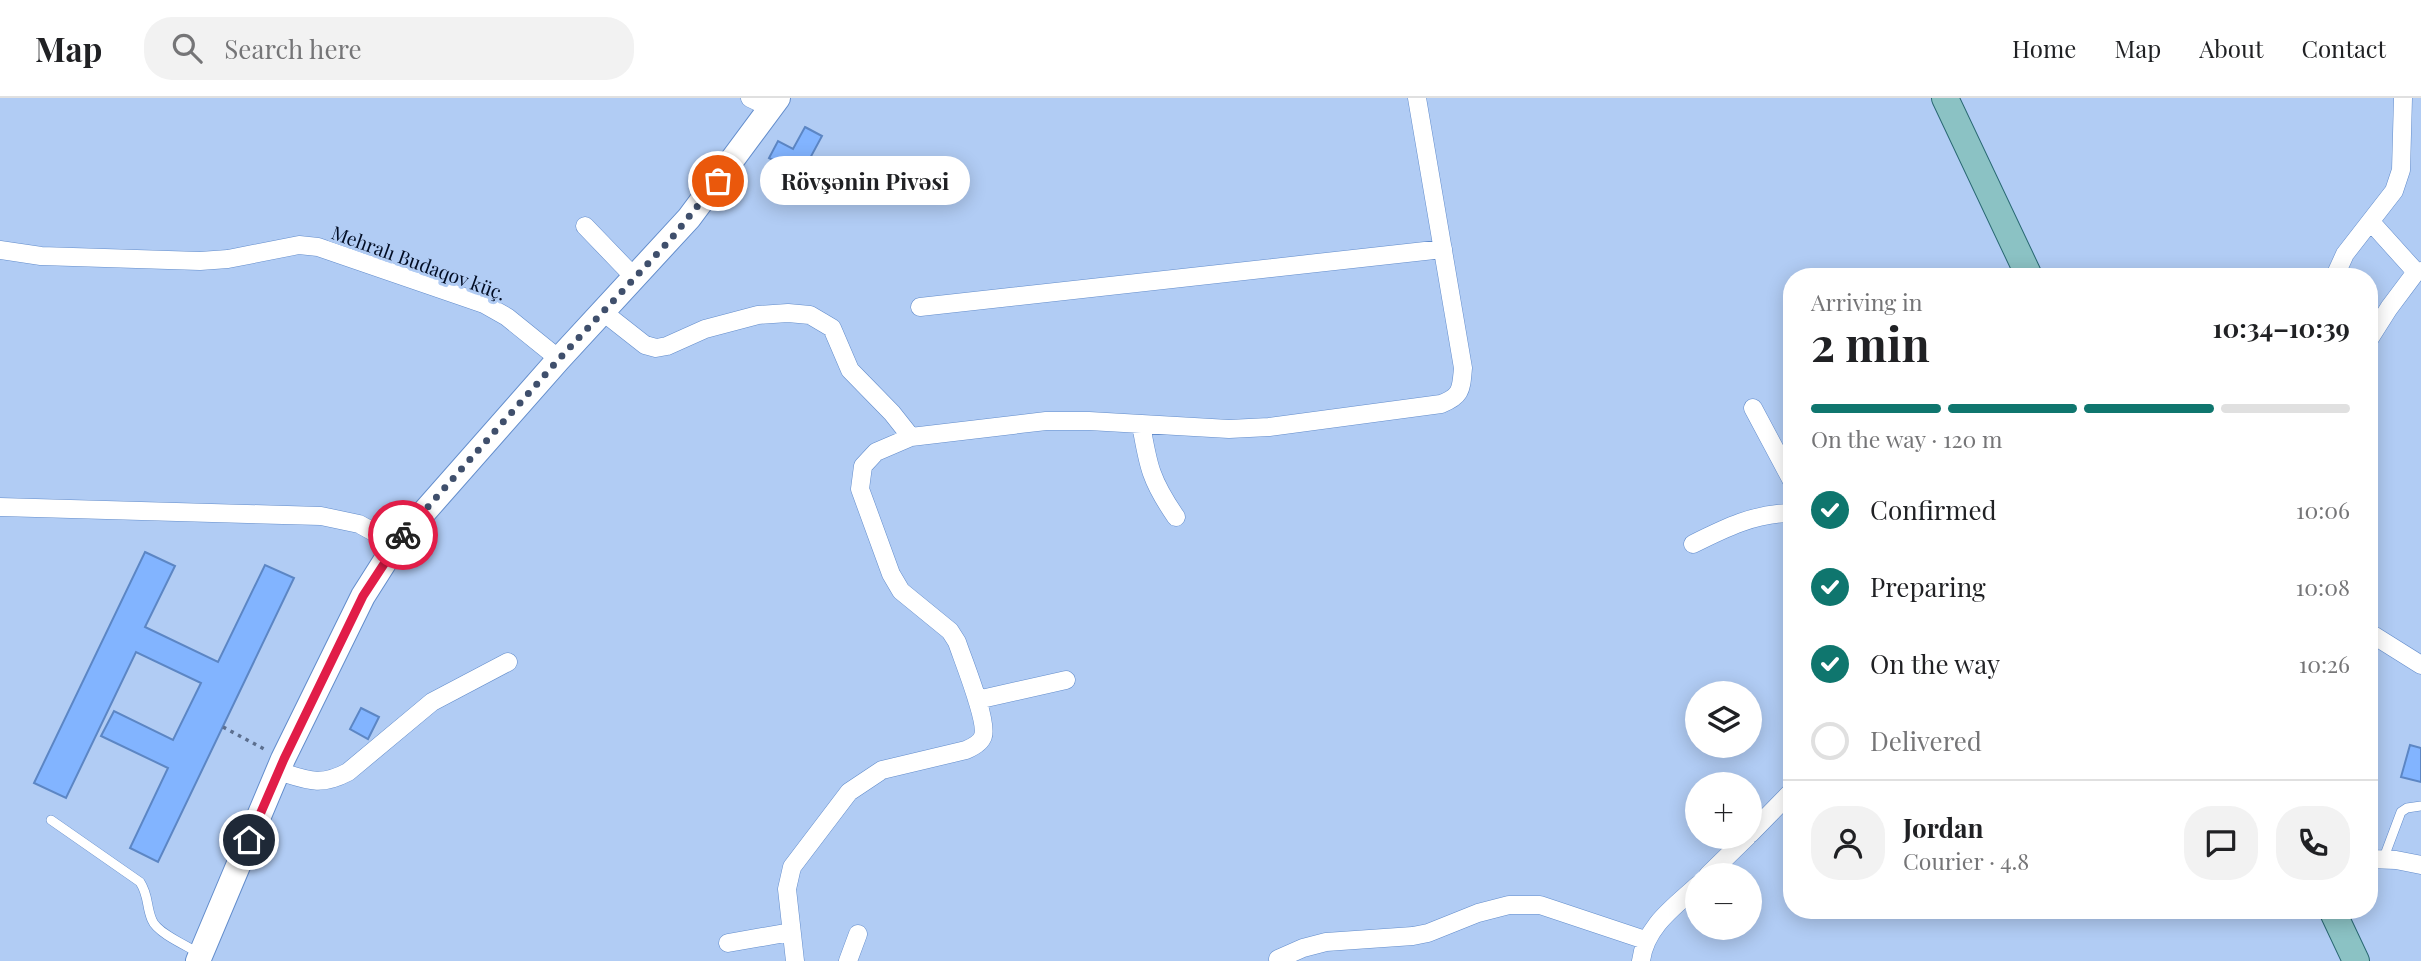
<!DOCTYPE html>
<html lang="en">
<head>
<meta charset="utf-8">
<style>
  :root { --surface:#fff; --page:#f2f2f2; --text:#202124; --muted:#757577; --line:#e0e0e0; --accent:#0f766e }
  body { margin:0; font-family:"Playfair Display",serif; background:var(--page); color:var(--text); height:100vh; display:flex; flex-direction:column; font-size:26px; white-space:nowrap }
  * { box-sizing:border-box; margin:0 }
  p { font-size:23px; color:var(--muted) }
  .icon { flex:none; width:38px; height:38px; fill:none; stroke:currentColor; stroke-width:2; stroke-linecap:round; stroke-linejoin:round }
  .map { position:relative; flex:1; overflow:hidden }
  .side { position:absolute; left:1783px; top:170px; width:595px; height:651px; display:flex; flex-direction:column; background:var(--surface); border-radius:28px; box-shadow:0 4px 18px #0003 }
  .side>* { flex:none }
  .fabs { position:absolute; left:1685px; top:583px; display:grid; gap:14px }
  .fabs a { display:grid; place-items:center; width:77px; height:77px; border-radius:50%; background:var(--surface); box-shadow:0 4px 18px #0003; font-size:35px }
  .pin { position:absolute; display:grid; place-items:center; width:60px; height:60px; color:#fff; margin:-30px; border:4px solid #fff; border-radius:50%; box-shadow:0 2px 7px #0007 }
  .courier { position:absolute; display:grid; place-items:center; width:70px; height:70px; margin:-35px; border:5px solid #e11d48; border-radius:50%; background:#fff; color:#222; box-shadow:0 2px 9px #0007 }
  .bubble { position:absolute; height:49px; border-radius:24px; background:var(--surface); box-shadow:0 4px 18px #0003; font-size:23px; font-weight:700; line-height:49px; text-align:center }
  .summary em { font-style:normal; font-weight:700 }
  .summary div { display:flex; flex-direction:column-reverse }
  .summary { display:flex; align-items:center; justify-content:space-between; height:119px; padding:0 28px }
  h1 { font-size:46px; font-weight:700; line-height:52px }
  .bar { display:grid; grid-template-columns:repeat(4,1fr); gap:10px 7px; align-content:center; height:84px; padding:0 28px }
  .bar i { height:9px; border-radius:5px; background:var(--line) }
  .bar .active { background:var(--accent) }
  .bar p { grid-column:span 4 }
  .line { display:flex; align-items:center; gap:18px; padding:0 28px; border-top:2px solid var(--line) }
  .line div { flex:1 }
  .round { display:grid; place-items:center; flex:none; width:74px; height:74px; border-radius:28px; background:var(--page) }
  ol { padding:0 28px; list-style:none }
  li { display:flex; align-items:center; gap:21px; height:77px }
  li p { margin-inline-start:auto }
  li .icon { padding:7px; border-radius:50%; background:var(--accent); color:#fff; stroke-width:4 }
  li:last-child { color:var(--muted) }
  li i { width:38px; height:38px; border:4px solid var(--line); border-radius:50% }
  header { display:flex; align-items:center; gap:42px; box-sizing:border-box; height:98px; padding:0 35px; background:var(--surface); border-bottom:2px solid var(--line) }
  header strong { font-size:33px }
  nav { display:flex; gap:38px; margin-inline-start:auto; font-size:24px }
  .search { width:490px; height:63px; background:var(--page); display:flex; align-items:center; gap:18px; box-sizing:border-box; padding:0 24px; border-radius:28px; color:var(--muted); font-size:26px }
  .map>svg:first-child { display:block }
  .building { fill:#82b4ff; stroke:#5c86c4; stroke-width:2 }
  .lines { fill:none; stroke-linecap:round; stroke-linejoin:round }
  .service-casing { stroke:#628ccb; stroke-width:10 }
  .minor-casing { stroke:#628ccb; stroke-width:19 }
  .secondary-casing { stroke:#628ccb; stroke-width:26 }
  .primary-casing { stroke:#296872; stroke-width:28 }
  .path { stroke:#5c6f8f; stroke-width:3.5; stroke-dasharray:3.5 5; stroke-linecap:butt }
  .service { stroke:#fff; stroke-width:9 }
  .minor { stroke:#fff; stroke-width:18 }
  .secondary { stroke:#fff; stroke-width:24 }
  .primary { stroke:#8bc2c4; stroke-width:26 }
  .done { stroke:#3f4f6c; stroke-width:7; stroke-dasharray:0 12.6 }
  .route { stroke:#e11d48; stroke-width:9 }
  .labels { text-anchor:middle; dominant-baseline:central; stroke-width:6; stroke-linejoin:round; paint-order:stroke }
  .street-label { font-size:19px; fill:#010c23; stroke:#b1ccf4 }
</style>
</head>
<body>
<header>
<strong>Map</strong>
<div class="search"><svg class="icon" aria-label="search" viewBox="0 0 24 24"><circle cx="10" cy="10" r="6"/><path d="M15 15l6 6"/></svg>Search here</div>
<nav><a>Home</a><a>Map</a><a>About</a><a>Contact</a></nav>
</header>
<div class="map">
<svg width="2421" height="863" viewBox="0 0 2421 863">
  <rect width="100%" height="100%" fill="#b1ccf4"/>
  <!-- building -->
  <path class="building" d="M805 29 822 38 801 77 769 60 778 43 793 51Z
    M145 454 175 468 145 529 218 564 265 467 294 480 158 764 130 750 168 670 101 638 114 613 173 642 201 585 136 554 66 700 34 685Z
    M361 610 379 619 368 641 350 631Z
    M2410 647 2421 650V684L2401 679Z"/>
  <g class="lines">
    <!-- service casing -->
    <g class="service-casing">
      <path id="service" d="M51 722 140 784C149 798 146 808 152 822 157 835 187 848 199 855
        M2383 762 2401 714 2407 710 2421 708"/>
    </g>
    <!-- minor casing -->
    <g class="minor-casing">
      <path id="minor" d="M750 0 771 10
        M2371 124 2416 174
        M585 128 635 180
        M0 152 41 158 200 163 228 161 299 147 318 149 484 206 507 219 559 261
        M2335 178 2345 156 2394 93 2401 72 2403 0
        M920 209 1443 151
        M603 214 645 247 656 250 667 248 705 231 758 217 788 215 810 217 832 230 850 272 892 315 911 339
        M2370 240 2389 210 2416 174 2421 173
        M1753 310 1792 383
        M1141 326C1148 368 1151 383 1176 419
        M0 409 321 418 359 426 396 446
        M1693 446C1725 430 1755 415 1792 415
        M2370 535 2421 567
        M977 602 1066 582
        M278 673C307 682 320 689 348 674L432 604 508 564
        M1750 736 1792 693
        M2370 761 2396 762 2421 767
        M1708 777 1748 738
        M728 845 791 834
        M1278 861 1303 850 1326 844 1413 838 1428 835 1478 815 1509 807H1540L1645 842
        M795 863 787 791 792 769 849 694 882 672 966 652C973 649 981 645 983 638 988 623 963 562 957 544L950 533 901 493 891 476 860 391 863 368 876 354 911 339 1046 323H1089L1229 331 1269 329 1441 306C1462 298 1461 291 1463 270L1417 0
        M848 863 858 836
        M1641 863C1645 829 1674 809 1698 787"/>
    </g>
    <!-- secondary casing -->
    <g class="secondary-casing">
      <path id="secondary" d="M198 863 283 661 363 498 396 446 559 261 689 120 778 0"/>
    </g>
    <!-- primary casing -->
    <g class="primary-casing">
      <path id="primary" d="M1945 0 2029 178
        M2332 812 2356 863"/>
    </g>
    <!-- path -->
    <path class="path" d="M223 629 266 652"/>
    <!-- service -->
    <use href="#service" class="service"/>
    <!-- minor -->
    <use href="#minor" class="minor"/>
    <!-- secondary -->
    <use href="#secondary" class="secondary"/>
    <!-- primary -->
    <use href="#primary" class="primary"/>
  </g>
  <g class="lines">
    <!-- done -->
    <path class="done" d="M403 437 559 261 670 142 718 83"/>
    <!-- route -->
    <path class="route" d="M249 742 284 661 363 498 403 437"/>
  </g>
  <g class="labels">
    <!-- street labels -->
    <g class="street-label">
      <text transform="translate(419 164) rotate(20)">Mehralı Budaqov küç.</text>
    </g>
  </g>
</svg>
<div class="fabs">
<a><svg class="icon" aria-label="layers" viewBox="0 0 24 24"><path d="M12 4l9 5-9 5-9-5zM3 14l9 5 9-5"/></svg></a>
<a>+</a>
<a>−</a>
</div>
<div class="pin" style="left:718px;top:83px;background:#ea580c"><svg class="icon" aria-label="bag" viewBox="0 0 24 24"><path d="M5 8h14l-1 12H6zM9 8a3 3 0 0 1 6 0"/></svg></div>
<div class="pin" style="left:249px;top:742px;background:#1f2937"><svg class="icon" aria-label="home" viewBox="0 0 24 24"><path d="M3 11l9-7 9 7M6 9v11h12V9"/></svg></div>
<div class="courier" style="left:403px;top:437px"><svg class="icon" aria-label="bike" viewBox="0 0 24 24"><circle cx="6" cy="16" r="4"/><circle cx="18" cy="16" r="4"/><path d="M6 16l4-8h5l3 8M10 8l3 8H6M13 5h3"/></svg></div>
<div class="bubble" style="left:760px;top:58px;width:210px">Rövşənin Pivəsi</div>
<section class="side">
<div class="summary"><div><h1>2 min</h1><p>Arriving in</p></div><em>10:34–10:39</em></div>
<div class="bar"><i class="active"></i><i class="active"></i><i class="active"></i><i></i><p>On the way · 120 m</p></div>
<ol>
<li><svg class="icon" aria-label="check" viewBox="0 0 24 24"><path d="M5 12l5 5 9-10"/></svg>Confirmed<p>10:06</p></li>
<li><svg class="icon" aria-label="check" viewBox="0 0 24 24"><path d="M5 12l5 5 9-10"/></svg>Preparing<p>10:08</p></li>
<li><svg class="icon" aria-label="check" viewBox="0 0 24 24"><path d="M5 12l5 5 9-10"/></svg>On the way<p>10:26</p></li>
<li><i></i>Delivered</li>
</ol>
<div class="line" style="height:126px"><a class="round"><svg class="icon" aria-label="person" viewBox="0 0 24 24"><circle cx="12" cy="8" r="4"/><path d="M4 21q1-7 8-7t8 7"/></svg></a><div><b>Jordan</b><p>Courier · 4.8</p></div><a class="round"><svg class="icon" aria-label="chat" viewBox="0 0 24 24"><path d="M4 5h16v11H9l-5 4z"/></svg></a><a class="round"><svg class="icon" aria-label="phone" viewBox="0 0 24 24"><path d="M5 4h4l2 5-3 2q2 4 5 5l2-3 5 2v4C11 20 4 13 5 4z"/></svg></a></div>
</section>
</div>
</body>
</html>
